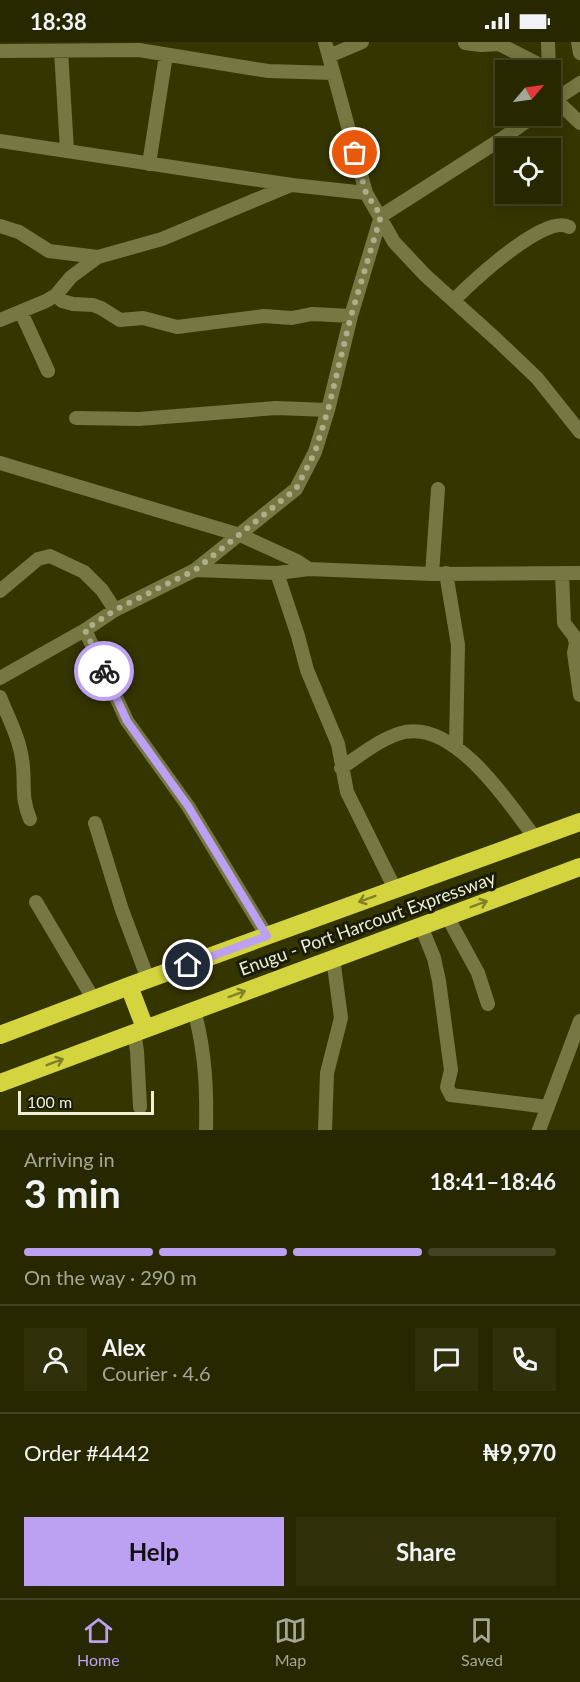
<!DOCTYPE html>
<html lang="en">
<head>
<meta charset="utf-8">
<style>
  :root { --surface:#282800; --page:#30300a; --text:#f1f3f6; --muted:#a5a699; --line:#442; --accent:#bca0f2 }
  body { margin:0; font-family:Lato,sans-serif; background:var(--page); color:var(--text); height:100vh; display:flex; flex-direction:column; font-size:22px; white-space:nowrap }
  * { box-sizing:border-box; margin:0 }
  p { font-size:20px; color:var(--muted) }
  .icon { flex:none; width:33px; height:33px; fill:none; stroke:currentColor; stroke-width:2; stroke-linecap:round; stroke-linejoin:round }
  .map { position:relative; height:1088px; overflow:hidden }
  .side { display:flex; flex-direction:column; background:var(--surface); flex:1 }
  .side>* { flex:none }
  .needle { width:39px; rotate:61deg }
  .controls { position:absolute; left:495px; top:18px; display:grid; gap:12px }
  .controls a { display:grid; place-items:center; width:66px; height:66px; border-radius:0px; background:var(--surface); box-shadow:0 3px 15px #0003,0 0 0 2px var(--line); font-size:30px }
  .scale { position:absolute; left:18px; bottom:15px; width:136px; box-sizing:border-box; padding-left:6px; border:3px solid #eeefd5; border-top:0; font-size:16px; line-height:21px; white-space:nowrap; color:#eeefd5; -webkit-text-stroke:4px #1b1c07; paint-order:stroke }
  .pin { position:absolute; display:grid; place-items:center; width:51px; height:51px; color:#fff; margin:-26px; border:3px solid #fff; border-radius:50%; box-shadow:0 2px 6px #0007 }
  .courier { position:absolute; display:grid; place-items:center; width:60px; height:60px; margin:-30px; border:4px solid #bca0f2; border-radius:50%; background:#fff; color:#222; box-shadow:0 2px 8px #0007 }
  .overview em { font-style:normal; font-weight:700 }
  .overview div { display:flex; flex-direction:column-reverse }
  .overview { display:flex; align-items:center; justify-content:space-between; height:102px; padding:0 24px }
  h1 { font-size:39px; font-weight:700; line-height:45px }
  .bar { display:grid; grid-template-columns:repeat(4,1fr); gap:9px 6px; align-content:center; height:72px; padding:0 24px }
  .bar i { height:8px; border-radius:4px; background:var(--line) }
  .bar .selected { background:var(--accent) }
  .bar p { grid-column:span 4 }
  .line { display:flex; align-items:center; gap:15px; padding:0 24px; border-top:2px solid var(--line) }
  .line div { flex:1 }
  .round { display:grid; place-items:center; flex:none; width:63px; height:63px; border-radius:0px; background:var(--page) }
  .action { display:flex; gap:12px; margin-top:auto; padding:12px 24px }
  .action a { flex:1; height:69px; border-radius:0px; background:var(--accent); color:#111; font-size:24px; font-weight:700; line-height:69px; text-align:center }
  .action a+a { background:var(--page); color:var(--text) }
  .status { display:flex; justify-content:space-between; align-items:center; height:42px; padding:0 30px; background:var(--surface); direction:ltr }
  .status svg { height:16px; fill:currentColor }
  .dock { display:flex; justify-content:space-around; align-items:center; height:84px; border-top:2px solid var(--line); background:var(--surface); font-size:16px; color:var(--muted) }
  .dock a { display:grid; justify-items:center; gap:3px }
  .dock .selected { color:var(--accent) }
  .map>svg:first-child { display:block }
  .lines { fill:none; stroke-linecap:round; stroke-linejoin:round }
  .minor { stroke:#767742; stroke-width:14 }
  .highway { stroke:#d4d43f; stroke-width:18 }
  .oneway { stroke:#818126 }
  .done { stroke:#adae8a; stroke-width:6; stroke-dasharray:0 10.8 }
  .route { stroke:#bca0f2; stroke-width:8 }
  .labels { text-anchor:middle; dominant-baseline:central; stroke-width:6; stroke-linejoin:round; paint-order:stroke }
  .street-label { font-size:18px; fill:#eeefd5; stroke:#1b1c07 }
</style>
</head>
<body>
<div class="status"><b>18:38</b><svg viewBox="0 0 49 12"><path d="M0 12V9h3v3zM5 12V6h3v6zM10 12V3h3v9zM15 12V0h3v12zM26 1h20v11H26zM47 4h2v5h-2z"/></svg></div>
<div class="map">
<svg width="580" height="1088" viewBox="0 0 580 1088">
  <rect width="100%" height="100%" fill="#353500"/>
  <g class="lines">
    <!-- minor -->
    <path class="minor" d="M325 0 366 151 394 200 425 233 496 297 537 336 580 390
      M548 0 549 28
      M578 0 580 11
      M465 1 481 3 499 2 540 23 545 28
      M0 9 139 8 268 29 333 31
      M61 9 67 108
      M329 14 362 0
      M550 43 556 58 580 81
      M550 61 580 41
      M0 99 292 143 366 151
      M149 122 166 13
      M0 184 19 190 49 209 98 215
      M56 253 62 259 73 262 93 263 101 266 120 278 143 276 177 285 264 274 292 276 312 272 351 274
      M454 258C471 241 545 171 569 185
      M21 270 48 329
      M0 278 46 259 56 253 71 235 98 215 162 197 291 143
      M76 376 139 377 276 366 328 368
      M0 421 240 493 297 519 309 527
      M195 528 277 531 309 527 432 532 580 531
      M277 531 298 594 307 628 338 702 347 750 395 847
      M446 531 458 603 456 705
      M562 531 564 581 574 594 576 601 574 611 580 653
      M432 532 438 447
      M0 549 38 517 50 514 84 530 102 548 115 568
      M85 588 127 679 188 764 267 894
      M0 636 85 588 115 568 195 528 296 447 315 410 328 368 351 274 381 174 503 96 534 74
      M0 655C8 675 19 695 22 717 26 740 20 754 30 777
      M341 726C361 713 382 695 405 690 456 680 509 761 535 796
      M95 781 122 868 148 937
      M36 860 94 958
      M447 874 478 931 488 962
      M421 884 434 916 439 939 451 1028 447 1045 451 1053 548 1065
      M194 968C205 1008 207 1046 206 1088
      M134 990 137 1009 140 1065
      M325 1088 327 1031 341 976 333 916
      M539 1088 580 979"/>
    <!-- highway -->
    <path class="highway" d="M129 944 145 986
      M0 993 129 944 580 780
      M0 1041 580 825"/>
  </g>
  <!-- one-way arrows -->
  <defs><path id="oneway-shaft" d="M-6 0H5M1.5-3L5.5 0L1.5 3" fill="none" stroke-width="1.6" stroke-linecap="round" stroke-linejoin="round" transform="scale(1.5)"/></defs>
  <g class="oneway">
    <use href="#oneway-shaft" transform="translate(367 857) rotate(160)"/>
    <use href="#oneway-shaft" transform="translate(479 862) rotate(-20)"/>
    <use href="#oneway-shaft" transform="translate(237 952) rotate(-20)"/>
    <use href="#oneway-shaft" transform="translate(55 1020) rotate(-21)"/>
  </g>
  <g class="lines">
    <!-- done -->
    <path class="done" d="M104 629 85 588 115 568 195 528 296 447 315 410 328 368 351 274 381 174 366 151 355 111"/>
    <!-- route -->
    <path class="route" d="M104 629 127 679 188 764 267 894 188 923"/>
  </g>
  <g class="labels">
    <!-- street labels -->
    <g class="street-label">
      <text transform="translate(367 881) rotate(-20)">Enugu - Port Harcourt Expressway</text>
    </g>
  </g>
</svg>
<div class="controls">
<a><svg class="needle" viewBox="-14 -14 28 28"><path d="M0-13l5 13h-10z" fill="#e53935"/><path d="M0 13l5-13h-10z" fill="#a5a699"/></svg></a>
<a><svg class="icon" aria-label="locate" viewBox="0 0 24 24"><circle cx="12" cy="12" r="6"/><path d="M12 2v4M12 18v4M2 12h4M18 12h4"/></svg></a>
</div>
<div class="scale">100 m</div>
<div class="pin" style="left:355px;top:111px;background:#ea580c"><svg class="icon" aria-label="bag" viewBox="0 0 24 24"><path d="M5 8h14l-1 12H6zM9 8a3 3 0 0 1 6 0"/></svg></div>
<div class="pin" style="left:188px;top:923px;background:#1f2937"><svg class="icon" aria-label="home" viewBox="0 0 24 24"><path d="M3 11l9-7 9 7M6 9v11h12V9"/></svg></div>
<div class="courier" style="left:104px;top:629px"><svg class="icon" aria-label="bike" viewBox="0 0 24 24"><circle cx="6" cy="16" r="4"/><circle cx="18" cy="16" r="4"/><path d="M6 16l4-8h5l3 8M10 8l3 8H6M13 5h3"/></svg></div>
</div>
<section class="side">
<div class="overview"><div><h1>3 min</h1><p>Arriving in</p></div><em>18:41–18:46</em></div>
<div class="bar"><i class="selected"></i><i class="selected"></i><i class="selected"></i><i></i><p>On the way · 290 m</p></div>
<div class="line" style="height:108px"><a class="round"><svg class="icon" aria-label="person" viewBox="0 0 24 24"><circle cx="12" cy="8" r="4"/><path d="M4 21q1-7 8-7t8 7"/></svg></a><div><b>Alex</b><p>Courier · 4.6</p></div><a class="round"><svg class="icon" aria-label="chat" viewBox="0 0 24 24"><path d="M4 5h16v11H9l-5 4z"/></svg></a><a class="round"><svg class="icon" aria-label="phone" viewBox="0 0 24 24"><path d="M5 4h4l2 5-3 2q2 4 5 5l2-3 5 2v4C11 20 4 13 5 4z"/></svg></a></div>
<div class="line" style="height:78px"><div>Order #4442</div><b>₦9,970</b></div>
<div class="action"><a>Help</a><a>Share</a></div>
</section>
<nav class="dock">
<a class="selected"><svg class="icon" aria-label="home" viewBox="0 0 24 24"><path d="M3 11l9-7 9 7M6 9v11h12V9"/></svg>Home</a>
<a><svg class="icon" aria-label="map" viewBox="0 0 24 24"><path d="M3 6l6-2 6 2 6-2v14l-6 2-6-2-6 2zM9 4v14M15 6v14"/></svg>Map</a>
<a><svg class="icon" aria-label="saved" viewBox="0 0 24 24"><path d="M7 4h10v16l-5-4-5 4z"/></svg>Saved</a>
</nav>
</body>
</html>
